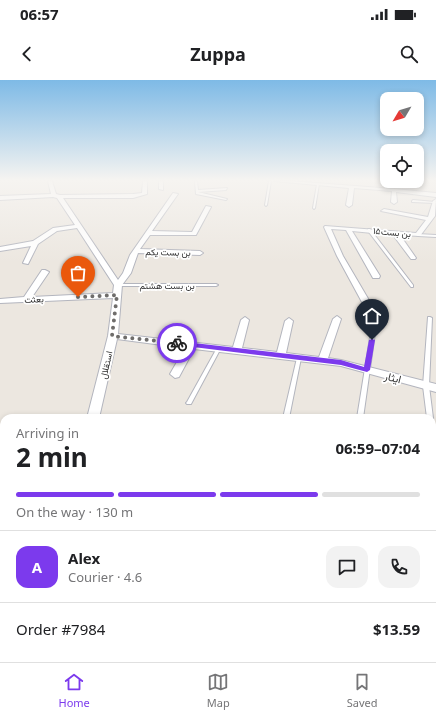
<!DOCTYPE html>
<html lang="en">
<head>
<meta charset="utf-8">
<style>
  :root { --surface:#fff; --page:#f2f2f2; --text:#202124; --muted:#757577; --line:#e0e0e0; --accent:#7c3aed }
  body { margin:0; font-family:"Noto Sans",Vazirmatn,sans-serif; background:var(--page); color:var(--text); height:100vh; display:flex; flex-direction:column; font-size:15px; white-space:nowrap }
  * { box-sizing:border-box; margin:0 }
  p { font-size:13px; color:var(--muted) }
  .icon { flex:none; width:22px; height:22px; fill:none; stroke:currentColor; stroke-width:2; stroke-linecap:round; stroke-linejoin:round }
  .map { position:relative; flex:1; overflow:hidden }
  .details { position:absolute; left:0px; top:334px; width:436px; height:248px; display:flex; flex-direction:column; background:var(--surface); border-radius:12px 12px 0 0; box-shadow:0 2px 6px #0003 }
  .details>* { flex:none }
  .needle { width:26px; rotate:232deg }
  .fabs { position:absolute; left:380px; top:12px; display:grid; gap:8px }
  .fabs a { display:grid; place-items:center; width:44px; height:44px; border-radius:8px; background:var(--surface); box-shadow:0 2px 6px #0003; font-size:20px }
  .pin { position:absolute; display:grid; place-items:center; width:34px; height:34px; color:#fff; margin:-41px -17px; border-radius:50% 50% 50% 0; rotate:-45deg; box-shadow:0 0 4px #0007 }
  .pin .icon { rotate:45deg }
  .courier { position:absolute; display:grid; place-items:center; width:40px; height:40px; margin:-20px; border:3px solid #7c3aed; border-radius:50%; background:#fff; color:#222; box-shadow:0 1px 5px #0007 }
  .summary em { font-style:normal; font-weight:700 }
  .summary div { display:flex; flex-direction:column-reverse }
  .summary { display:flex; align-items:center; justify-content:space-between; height:68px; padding:0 16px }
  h1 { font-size:26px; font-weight:700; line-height:30px }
  .bar { display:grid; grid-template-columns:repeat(4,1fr); gap:6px 4px; align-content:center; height:48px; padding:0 16px }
  .bar i { height:5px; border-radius:3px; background:var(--line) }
  .bar .on { background:var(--accent) }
  .bar p { grid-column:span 4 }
  .line { display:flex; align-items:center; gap:10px; padding:0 16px; border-top:1px solid var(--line) }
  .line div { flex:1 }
  .round { display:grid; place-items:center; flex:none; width:42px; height:42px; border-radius:12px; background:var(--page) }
  .status { display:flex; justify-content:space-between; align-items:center; height:28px; padding:0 20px; background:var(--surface); direction:ltr }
  .status svg { height:11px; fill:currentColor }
  header { display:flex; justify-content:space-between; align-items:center; height:52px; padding:0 16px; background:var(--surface); font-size:18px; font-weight:700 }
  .dock { display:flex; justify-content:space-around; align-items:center; height:56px; border-top:1px solid var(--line); background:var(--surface); font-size:11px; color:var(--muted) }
  .dock a { display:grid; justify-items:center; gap:2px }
  .dock .on { color:var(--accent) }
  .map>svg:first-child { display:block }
  .green { fill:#b4dca2 }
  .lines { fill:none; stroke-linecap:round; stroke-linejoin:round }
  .lane-casing { stroke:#b3b5be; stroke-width:2 }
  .street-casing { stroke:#b3b5be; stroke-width:2 }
  .path { stroke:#c4c4c4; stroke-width:4; stroke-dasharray:5 3; stroke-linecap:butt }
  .lane { fill:#fff; fill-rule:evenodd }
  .street { fill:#fff; fill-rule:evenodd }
  .route { fill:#7c3aed }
  .done { stroke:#6f6d6b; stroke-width:4; stroke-dasharray:0 7.2 }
  .labels { text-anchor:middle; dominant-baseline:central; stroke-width:3.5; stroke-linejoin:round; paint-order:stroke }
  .far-street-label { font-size:9px; fill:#2c2c2c; stroke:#fff }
  .street-label { font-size:11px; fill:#2c2c2c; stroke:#fff }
</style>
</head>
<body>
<div class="status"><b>06:57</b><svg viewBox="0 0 49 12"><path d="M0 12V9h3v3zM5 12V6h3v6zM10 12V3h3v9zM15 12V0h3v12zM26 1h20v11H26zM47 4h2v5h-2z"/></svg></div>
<header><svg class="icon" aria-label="back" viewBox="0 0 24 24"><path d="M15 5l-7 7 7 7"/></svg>Zuppa<svg class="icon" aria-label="search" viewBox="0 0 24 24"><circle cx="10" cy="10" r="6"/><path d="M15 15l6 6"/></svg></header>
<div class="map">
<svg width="436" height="582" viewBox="0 0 436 582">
  <rect width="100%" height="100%" fill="#ece7e0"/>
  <!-- green -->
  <path class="green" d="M257 578H390L394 582H260Z"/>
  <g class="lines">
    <!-- lane casing -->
    <g class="lane-casing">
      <path id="lane" d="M195 101H197L198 110 227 108 226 110 198 112 227 119 226 120 196 114Z
        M269 101H271L267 125 266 126 265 125Z
        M318 103 319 104 315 128 314 129 313 128 317 104Z
        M413 120 435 122 436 123 412 122V121Z
        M368 149H370L413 205V207H411L368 151Z
        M417 154 436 155V157L418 156 416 155Z
        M117 204H216L218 205 216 206H118L116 205Z
        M428 237H430L432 238 429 306 433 338 432 340V338H427L423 306Z
        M372 245H376V246L363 338H357Z
        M219 266 221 268 191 324H187L186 323 187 322 217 268Z
        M299 276 301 278 289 338H283L297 278Z
        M432 349H434C436 360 436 373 436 385L434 384C430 373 432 360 432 349Z"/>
    </g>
    <!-- street casing -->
    <g class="street-casing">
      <path id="street" d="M48 101H52L56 114 60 115 133 114 142 113 143 101H147V114L133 118H63L118 200 123 193 130 175 173 113 178 114 152 151 192 152 206 126 211 127 196 155H150L140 169 200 171 203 173 200 175 138 173 131 193 122 205 118 254 233 267 241 240 245 237 249 240 242 268 277 272 285 241 289 238 293 241 286 273 319 277 333 239 337 236 341 239 328 278 341 280 436 304V312L341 286 194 269 179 297 175 298 170 294 185 268 117 259 99 338H87L108 256 113 218 0 223V219L24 217 42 190H45L49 192 32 217 113 213 114 205 77 148 57 151 38 164 28 184 23 183 31 166 0 171V167L33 161 53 148 75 145 57 118 53 117 0 120V116L51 114Z
        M159 101H163V110L159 109Z
        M274 101H290L394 109 436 113V117L396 112 397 122 394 124 391 122 392 111 354 108 352 125 349 127 346 125 349 108Z
        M436 119 435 136 420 156 400 155 416 178 415 179H411L393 155 352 151 380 196 379 198H373L346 150 331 149 343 176 370 222 369 224H363L337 176 324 147 325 146 416 153 426 140 381 131 384 129 428 137 433 121Z
        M0 354H4V364H0Z
        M109 578H127L128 582H110Z"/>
    </g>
    <!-- path -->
    <path class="path" d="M0 484H4"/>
    <!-- lane -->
    <use href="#lane" class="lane"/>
    <!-- street -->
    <use href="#street" class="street"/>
  </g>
  <!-- sky -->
  <linearGradient id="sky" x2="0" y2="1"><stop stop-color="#7ebae6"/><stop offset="0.55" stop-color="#f6f4f1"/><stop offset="1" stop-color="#f6f4f1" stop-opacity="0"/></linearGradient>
  <rect width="436" height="182" fill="url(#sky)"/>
  <!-- route -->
  <path class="route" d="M372 259 375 260 370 290 367 292 341 285 177 265 174 263 177 261 341 280 364 287 369 260Z"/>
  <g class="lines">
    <!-- done -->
    <path class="done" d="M78 217 117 215 112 256 177 263"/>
  </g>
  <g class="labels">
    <!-- far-street labels -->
    <g class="far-street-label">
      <text transform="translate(392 152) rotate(5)">بن بست۱۵</text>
      <text transform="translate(168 172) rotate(1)">بن بست یکم</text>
      <text x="167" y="205">بن بست هشتم</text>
      <text transform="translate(34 219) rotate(-3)">بعثت</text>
      <text transform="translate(106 285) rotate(-77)">استقلال</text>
    </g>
    <!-- street labels -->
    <g class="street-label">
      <text transform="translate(393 297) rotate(15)">ایثار</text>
    </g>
  </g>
</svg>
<div class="fabs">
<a><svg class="needle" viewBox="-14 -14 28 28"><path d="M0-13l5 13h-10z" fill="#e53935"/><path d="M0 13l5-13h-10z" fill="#757577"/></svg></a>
<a><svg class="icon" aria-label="locate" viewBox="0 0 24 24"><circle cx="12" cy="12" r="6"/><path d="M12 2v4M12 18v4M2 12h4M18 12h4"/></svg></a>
</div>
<div class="pin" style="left:78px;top:217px;background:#ea580c"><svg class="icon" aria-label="bag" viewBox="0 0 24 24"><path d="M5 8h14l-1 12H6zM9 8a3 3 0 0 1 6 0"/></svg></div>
<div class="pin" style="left:372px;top:260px;background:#1f2937"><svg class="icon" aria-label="home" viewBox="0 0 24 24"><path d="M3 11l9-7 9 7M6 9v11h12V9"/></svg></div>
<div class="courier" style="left:177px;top:263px"><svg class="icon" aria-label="bike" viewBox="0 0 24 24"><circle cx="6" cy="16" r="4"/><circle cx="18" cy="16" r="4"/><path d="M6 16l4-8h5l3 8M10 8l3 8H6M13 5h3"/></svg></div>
<section class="details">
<div class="summary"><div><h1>2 min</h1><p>Arriving in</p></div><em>06:59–07:04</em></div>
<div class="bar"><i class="on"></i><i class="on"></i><i class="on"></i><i></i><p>On the way · 130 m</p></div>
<div class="line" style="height:72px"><b class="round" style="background:var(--accent);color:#fff">A</b><div><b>Alex</b><p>Courier · 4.6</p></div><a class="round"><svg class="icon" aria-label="chat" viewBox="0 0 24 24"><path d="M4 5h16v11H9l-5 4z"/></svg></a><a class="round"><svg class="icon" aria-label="phone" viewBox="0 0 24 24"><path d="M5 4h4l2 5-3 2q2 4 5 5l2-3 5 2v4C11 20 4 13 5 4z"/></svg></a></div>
<div class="line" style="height:52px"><div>Order #7984</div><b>$13.59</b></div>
</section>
</div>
<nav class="dock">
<a class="on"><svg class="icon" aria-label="home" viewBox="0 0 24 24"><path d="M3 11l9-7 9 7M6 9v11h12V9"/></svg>Home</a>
<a><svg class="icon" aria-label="map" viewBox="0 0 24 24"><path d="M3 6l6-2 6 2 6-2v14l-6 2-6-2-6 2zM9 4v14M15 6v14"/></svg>Map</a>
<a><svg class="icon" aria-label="saved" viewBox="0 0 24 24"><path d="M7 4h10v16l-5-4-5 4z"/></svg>Saved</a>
</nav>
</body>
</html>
